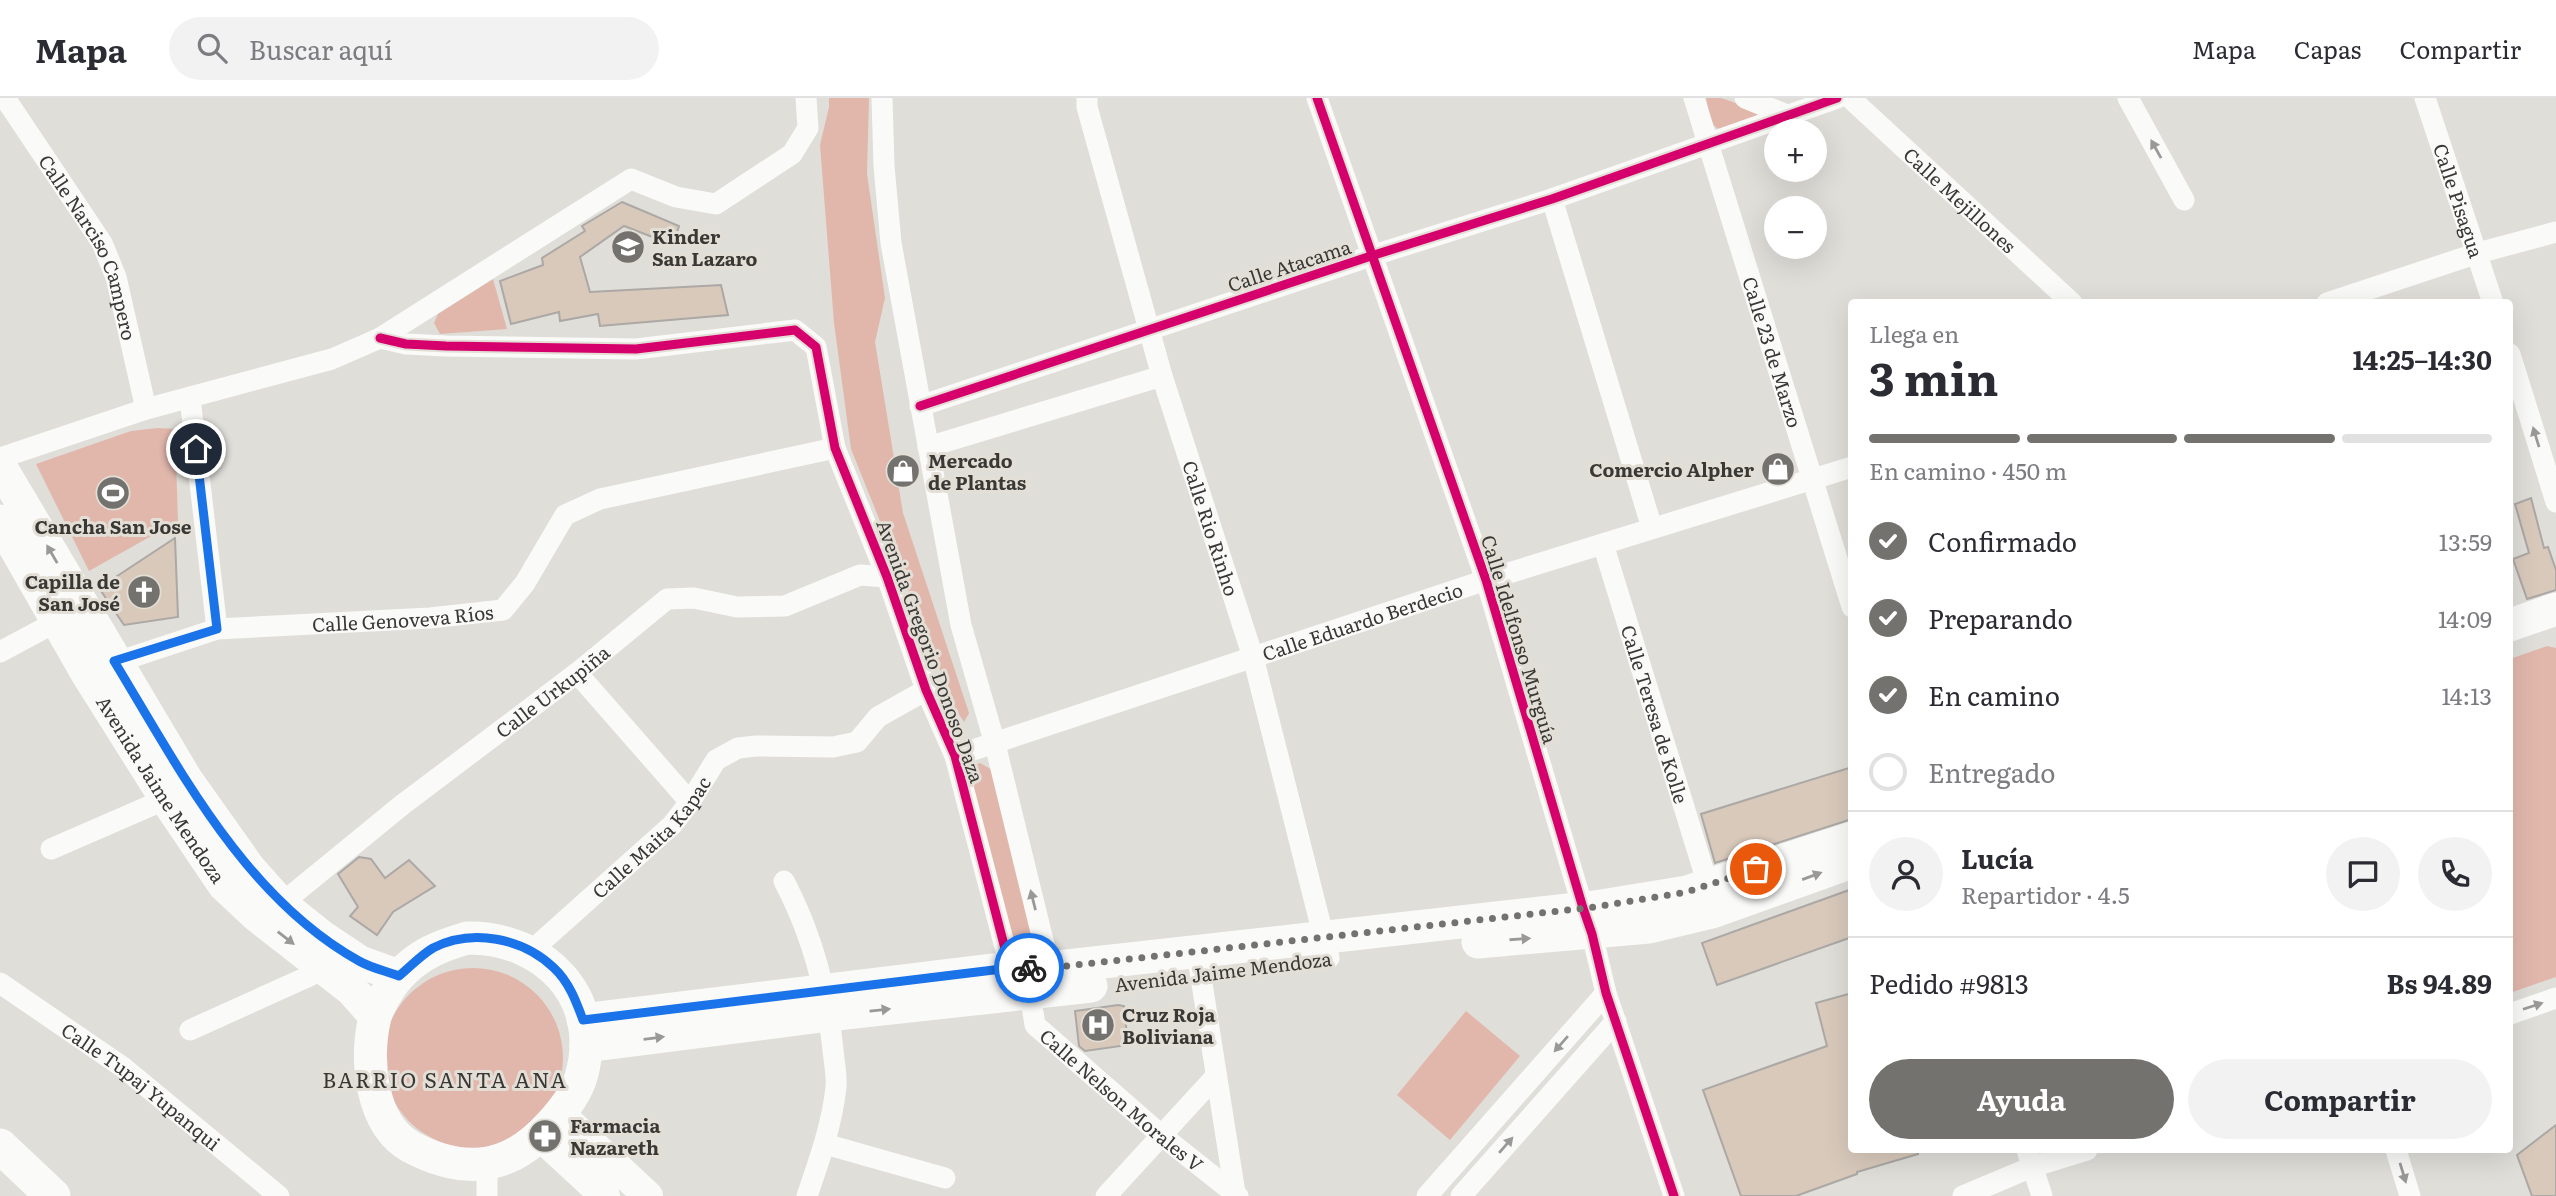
<!DOCTYPE html>
<html lang="es">
<head>
<meta charset="utf-8">
<style>
  :root { --surface:#fff; --page:#f2f2f3; --text:#2b2b33; --muted:#7c7c81; --line:#e1e1e2; --accent:#74726e }
  body { margin:0; font-family:Literata,serif; background:var(--page); color:var(--text); height:100vh; display:flex; flex-direction:column; font-size:26px; white-space:nowrap }
  * { box-sizing:border-box; margin:0 }
  p { font-size:23px; color:var(--muted) }
  .icon { flex:none; width:38px; height:38px; fill:none; stroke:currentColor; stroke-width:2; stroke-linecap:round; stroke-linejoin:round }
  .map { position:relative; flex:1; overflow:hidden }
  .sheet { position:absolute; left:1848px; top:201px; width:665px; height:854px; display:flex; flex-direction:column; background:var(--surface); border-radius:7px; box-shadow:0 7px 28px #0002 }
  .sheet>* { flex:none }
  .buttons { position:absolute; left:1764px; top:21px; display:grid; gap:14px }
  .buttons a { display:grid; place-items:center; width:63px; height:63px; border-radius:50%; background:var(--surface); box-shadow:0 7px 28px #0002; font-size:35px }
  .pin { position:absolute; display:grid; place-items:center; width:60px; height:60px; color:#fff; margin:-30px; border:4px solid #fff; border-radius:50%; box-shadow:0 2px 7px #0007 }
  .courier { position:absolute; display:grid; place-items:center; width:70px; height:70px; margin:-35px; border:5px solid #1a73e8; border-radius:50%; background:#fff; color:#222; box-shadow:0 2px 9px #0007 }
  .overview em { font-style:normal; font-weight:700 }
  .overview div { display:flex; flex-direction:column-reverse }
  .overview { display:flex; align-items:center; justify-content:space-between; height:119px; padding:0 21px }
  h1 { font-size:46px; font-weight:700; line-height:52px }
  .bar { display:grid; grid-template-columns:repeat(4,1fr); gap:10px 7px; align-content:center; height:84px; padding:0 21px }
  .bar i { height:9px; border-radius:5px; background:var(--line) }
  .bar .active { background:var(--accent) }
  .bar p { grid-column:span 4 }
  .line { display:flex; align-items:center; gap:18px; padding:0 21px; border-top:2px solid var(--line) }
  .line div { flex:1 }
  .round { display:grid; place-items:center; flex:none; width:74px; height:74px; border-radius:37px; background:var(--page) }
  ol { padding:0 21px; list-style:none }
  li { display:flex; align-items:center; gap:21px; height:77px }
  li p { margin-inline-start:auto }
  li .icon { padding:7px; border-radius:50%; background:var(--accent); color:#fff; stroke-width:4 }
  li:last-child { color:var(--muted) }
  li i { width:38px; height:38px; border:4px solid var(--line); border-radius:50% }
  .cta { display:flex; gap:14px; margin-top:auto; padding:14px 21px }
  .cta a { flex:1; height:80px; border-radius:42px; background:var(--accent); color:#fff; font-size:28px; font-weight:700; line-height:80px; text-align:center }
  .cta a+a { background:var(--page); color:var(--text) }
  header { display:flex; align-items:center; gap:42px; box-sizing:border-box; height:98px; padding:0 35px; background:var(--surface); border-bottom:2px solid var(--line) }
  header strong { font-size:33px }
  nav { display:flex; gap:38px; margin-inline-start:auto; font-size:24px }
  .search { width:490px; height:63px; background:var(--page); display:flex; align-items:center; gap:18px; box-sizing:border-box; padding:0 24px; border-radius:38px; color:var(--muted); font-size:26px }
  .map>svg:first-child { display:block }
  .green { fill:#e1b7ac }
  .building { fill:#d8c9bb; stroke:#aba8a5; stroke-width:2 }
  .lines { fill:none; stroke-linecap:round; stroke-linejoin:round }
  .minor { stroke:#fafaf9; stroke-width:21 }
  .secondary { stroke:#fafaf9; stroke-width:30 }
  .primary { stroke:#fafaf9; stroke-width:33 }
  .trunk { stroke:#fafaf9; stroke-width:35 }
  .cycleway-casing { stroke:#e3dfd6; stroke-width:13 }
  .cycleway { stroke:#d6006c; stroke-width:9 }
  .oneway { fill:#9a9997 }
  .done { stroke:#74726e; stroke-width:7; stroke-dasharray:0 12.6 }
  .route { stroke:#1a73e8; stroke-width:9 }
  .labels { text-anchor:middle; dominant-baseline:central; stroke-width:6; stroke-linejoin:round; paint-order:stroke }
  .street-label { font-size:19px; fill:#3a3835; stroke:#e3dfd6 }
  .poi-label { font-size:19px; font-weight:bold; fill:#3a3835; stroke:#e3dfd6; text-anchor:start }
  .neighbourhood-label { font-size:21px; letter-spacing:2px; fill:#3a3835; stroke:#e3dfd6 }
</style>
</head>
<body>
<header>
<strong>Mapa</strong>
<div class="search"><svg class="icon" aria-label="search" viewBox="0 0 24 24"><circle cx="10" cy="10" r="6"/><path d="M15 15l6 6"/></svg>Buscar aquí</div>
<nav><a>Mapa</a><a>Capas</a><a>Compartir</a></nav>
</header>
<div class="map">
<svg width="2556" height="1098" viewBox="0 0 2556 1098">
  <rect width="100%" height="100%" fill="#e0ded9"/>
  <!-- green -->
  <path class="green" d="M829 0H869L867 76 885 200 875 244 903 415 969 615 964 624 956 612 851 351 834 225 820 47 829 9Z
    M1706 0H1721L1765 15 1718 31 1711 25Z
    M493 181 507 231 440 236 434 225 438 216Z
    M158 330 175 331 178 423 89 473 36 366 131 333Z
    M2547 548 2556 550V879L2510 895V561Z
    M980 665 994 673 1034 841C1026 850 1022 852 1011 847L968 676 971 668Z
    M383 960a90 90 0 1 1 180 0a90 90 0 1 1-180 0Z
    M1466 913 1520 958 1450 1042 1397 997Z"/>
  <!-- building -->
  <path class="building" d="M622 104 679 128 673 147 624 128 580 159 590 194 721 187 728 217 600 228 598 216 560 223 559 214 511 226 500 183 543 167 542 160 585 133 582 128Z
    M2531 400 2544 450 2548 449 2556 472V492L2527 501 2513 461 2529 455 2515 406Z
    M175 440 178 519 124 527 99 490Z
    M1852 669V721L1715 765 1701 716Z
    M359 759 371 761 385 780 409 762 435 788 393 814 377 837 350 818 358 809 338 776Z
    M1852 791V839L1717 887 1702 845Z
    M1852 895V1052H1917L1918 1056 1857 1074V1076L1796 1098H1741L1703 992 1827 948 1816 905Z
    M1118 907 1124 908 1128 947 1085 953 1079 948 1075 913Z
    M2556 1027V1098H2532L2517 1057Z"/>
  <g class="lines">
    <!-- minor -->
    <g class="minor">
      <path id="s1" d="M5 0 102 145 116 179 146 311"/>
      <path d="M882 0 884 68 891 145 961 527 995 646 1052 879"/>
      <path id="s2" d="M1087 0V9L1162 278 1253 559 1329 860"/>
      <path d="M1317 0 1486 482 1583 810 1592 836 1606 895 1674 1098"/>
      <path id="s3" d="M1694 0 1852 509"/>
      <path d="M1745 0 1787 17"/>
      <path id="s4" d="M1850 0 2072 205"/>
      <path d="M2128 0 2184 102"/>
      <path id="s5" d="M2425 0 2493 205"/>
      <path d="M1552 101 1652 430"/>
      <path d="M2327 205 2478 155 2556 134"/>
      <path d="M380 240 406 246 446 248 636 251 795 232 816 249 835 350 887 479 926 592 955 658 1013 880"/>
      <path d="M2510 256 2556 404"/>
      <path d="M190 300 217 531"/>
      <path d="M920 308 1371 158 1552 101 1837 0"/>
      <path d="M928 349 1162 278"/>
      <path d="M0 360 146 311 332 261 380 240 631 81 676 99 716 106 792 56 808 30 806 0"/>
      <path id="s6" d="M1603 446 1708 787"/>
      <path d="M0 554 56 524"/>
      <path id="s7" d="M105 568 217 531 430 520 503 512 525 485 565 417 600 401 835 350"/>
      <path d="M577 575 690 704"/>
      <path id="s8" d="M955 658 1486 482 1852 369"/>
      <path d="M51 751 166 701 174 693"/>
      <path d="M784 783C812 836 827 892 833 952 834 964 837 977 836 989 832 1027 819 1063 807 1098"/>
      <path id="s9" d="M270 811 281 806 402 707 577 575 667 501 694 500 737 509 785 508 860 477 887 479"/>
      <path id="s10" d="M531 853 672 727 690 704 716 662 738 650 756 648 833 649 857 644 878 619 926 592"/>
      <path d="M1197 854 1235 1095"/>
      <path id="s11" d="M0 885 124 970 279 1098"/>
      <path id="s12" d="M1030 895 1035 927 1161 1037 1238 1098"/>
      <path d="M2510 916 2556 900"/>
      <path d="M190 932 325 871"/>
      <path d="M825 1046 945 1080"/>
      <path d="M2027 1052 2042 1098"/>
      <path d="M2396 1052 2410 1098"/>
      <path d="M487 1067V1098"/>
      <path d="M1106 1098 1216 978"/>
      <path d="M1427 1098 1606 895"/>
      <path d="M1461 1098 1616 923"/>
      <path d="M1963 1098 2032 1069 2087 1052"/>
    </g>
    <!-- secondary -->
    <path class="secondary" d="M560 1016 648 1098
      M540 1038 605 1098"/>
    <!-- primary -->
    <g class="primary">
      <path d="M0 368 186 681 249 770 281 806 321 838 360 864 399 878"/>
      <path id="s13" d="M0 423 88 577 166 701 224 787 256 817 352 892 375 918"/>
      <path d="M2510 527 2556 511"/>
      <path d="M467 840C545 839 604 900 581 979 576 996 561 1015 549 1028 509 1072 464 1077 411 1049 370 1026 365 961 375 919 378 908 390 888 399 878 419 856 440 848 467 840Z"/>
      <path d="M1478 844 1649 829 1712 814 1852 764"/>
      <path d="M583 922 1010 870H1049L1595 809 1687 794 1852 740"/>
      <path d="M586 948 829 917 1091 888"/>
    </g>
    <!-- trunk -->
    <path class="trunk" d="M0 1048 53 1098"/>
    <!-- cycleway casing -->
    <g class="cycleway-casing">
      <path id="cycleway" d="M1317 0 1486 482 1583 810 1592 836 1606 895 1674 1098
        M380 240 406 246 446 248 636 251 795 232 816 249 835 350 887 479 926 592 955 658 1017 897
        M920 308 1371 158 1552 101 1837 0"/>
    </g>
    <!-- cycleway -->
    <use href="#cycleway" class="cycleway"/>
  </g>
  <!-- one-way arrows -->
  <defs><path id="oneway-solid" d="M-6-.8H1V-3.2L6.5 0L1 3.2V.8H-6Z" transform="scale(1.75)"/></defs>
  <g class="oneway">
    <use href="#oneway-solid" transform="translate(2156 51) rotate(-119)"/>
    <use href="#oneway-solid" transform="translate(2536 339) rotate(-107)"/>
    <use href="#oneway-solid" transform="translate(52 456) rotate(-120)"/>
    <use href="#oneway-solid" transform="translate(1812 778) rotate(-20)"/>
    <use href="#oneway-solid" transform="translate(1033 802) rotate(-104)"/>
    <use href="#oneway-solid" transform="translate(286 840) rotate(38)"/>
    <use href="#oneway-solid" transform="translate(1520 841) rotate(-4)"/>
    <use href="#oneway-solid" transform="translate(2533 908) rotate(-18)"/>
    <use href="#oneway-solid" transform="translate(880 912) rotate(-6)"/>
    <use href="#oneway-solid" transform="translate(654 940) rotate(-7)"/>
    <use href="#oneway-solid" transform="translate(1561 946) rotate(131)"/>
    <use href="#oneway-solid" transform="translate(1506 1047) rotate(-49)"/>
    <use href="#oneway-solid" transform="translate(2403 1075) rotate(73)"/>
  </g>
  <g class="lines">
    <!-- done -->
    <path class="done" d="M1029 870H1049L1595 809 1687 794 1756 771"/>
    <!-- route -->
    <path class="route" d="M196 351 217 531 114 563C179 670 245 800 359 863 371 870 386 873 399 878 410 869 421 857 433 850 472 830 523 840 554 870 569 884 576 903 583 922L1010 870H1029"/>
  </g>
  <!-- icons -->
  <defs>
    <g id="school-disc" transform="scale(1.75)"><circle r="9.5" fill="#74726e" stroke="#e3dfd6"/><path d="M0-5L7-2L0 1L-7-2ZM-4 1L0 2.5L4 1V4Q0 6-4 4Z" fill="#fff"/></g>
    <g id="shop-disc" transform="scale(1.75)"><circle r="9.5" fill="#74726e" stroke="#e3dfd6"/><path d="M-5-2.5h2.3a2.7 3.5 0 0 1 5.4 0H5L5.5 6h-11ZM-1.5-2.5h3a1.5 2.3 0 0 0-3 0Z" fill="#fff"/></g>
    <g id="stadium-disc" transform="scale(1.75)"><circle r="9.5" fill="#74726e" stroke="#e3dfd6"/><path d="M0-5a6.5 5 0 1 0 0 10a6.5 5 0 1 0 0-10ZM-3.5-1.8h7v3.6h-7Z" fill="#fff"/></g>
    <g id="church-disc" transform="scale(1.75)"><circle r="9.5" fill="#74726e" stroke="#e3dfd6"/><path d="M-1.2-6h2.4v3.5h3.3v2.4h-3.3V6h-2.4V-.1h-3.3v-2.4h3.3Z" fill="#fff"/></g>
    <g id="hospital-disc" transform="scale(1.75)"><circle r="9.5" fill="#74726e" stroke="#e3dfd6"/><path d="M-5-5h3v3.5h4V-5h3V5h-3V1.5h-4V5h-3Z" fill="#fff"/></g>
    <g id="pharmacy-disc" transform="scale(1.75)"><circle r="9.5" fill="#74726e" stroke="#e3dfd6"/><path d="M-2-6h4v4h4v4h-4v4h-4v-4h-4v-4h4Z" fill="#fff"/></g>
  </defs>
  <g fill-rule="evenodd">
    <use href="#school-disc" x="628" y="149"/>
    <use href="#shop-disc" x="1778" y="371"/>
    <use href="#shop-disc" x="903" y="373"/>
    <use href="#stadium-disc" x="113" y="395"/>
    <use href="#church-disc" x="144" y="494"/>
    <use href="#hospital-disc" x="1098" y="927"/>
    <use href="#pharmacy-disc" x="545" y="1038"/>
  </g>
  <g class="labels">
    <!-- street labels -->
    <g class="street-label">
      <text stroke="none"><textPath href="#s4" startOffset="150">Calle Mejillones</textPath></text>
      <text stroke="none"><textPath href="#s5" startOffset="108">Calle Pisagua</textPath></text>
      <text stroke="none"><textPath href="#s1" startOffset="173">Calle Narciso Campero</textPath></text>
      <text transform="translate(1289 167) rotate(-18)">Calle Atacama</text>
      <text stroke="none"><textPath href="#s3" startOffset="266">Calle 23 de Marzo</textPath></text>
      <text stroke="none"><textPath href="#s2" startOffset="448">Calle Rio Rinho</textPath></text>
      <text stroke="none"><textPath href="#s7" startOffset="304">Calle Genoveva Ríos</textPath></text>
      <text stroke="none"><textPath href="#s8" startOffset="429">Calle Eduardo Berdecio</textPath></text>
      <text transform="translate(1520 541) rotate(73)">Calle Idelfonso Murguía</text>
      <text transform="translate(931 553) rotate(70)">Avenida Gregorio Donoso Daza</text>
      <text stroke="none"><textPath href="#s9" startOffset="357">Calle Urkupiña</textPath></text>
      <text stroke="none"><textPath href="#s6" startOffset="178">Calle Teresa de Kolle</textPath></text>
      <text stroke="none"><textPath href="#s13" startOffset="313">Avenida Jaime Mendoza</textPath></text>
      <text stroke="none"><textPath href="#s10" startOffset="166">Calle Maita Kapac</textPath></text>
      <text transform="translate(1223 873) rotate(-7)">Avenida Jaime Mendoza</text>
      <text stroke="none"><textPath href="#s11" startOffset="175">Calle Tupaj Yupanqui</textPath></text>
      <text stroke="none"><textPath href="#s12" startOffset="147">Calle Nelson Morales V</textPath></text>
    </g>
    <!-- poi labels -->
    <g class="poi-label">
      <text x="652" y="138">Kinder<tspan x="652" dy="22">San Lazaro</tspan></text>
      <text x="928" y="362">Mercado<tspan x="928" dy="22">de Plantas</tspan></text>
      <text x="1754" y="371" text-anchor="end">Comercio Alpher</text>
      <text x="113" y="428" text-anchor="middle">Cancha San Jose</text>
      <text x="120" y="483" text-anchor="end">Capilla de<tspan x="120" dy="22">San José</tspan></text>
      <text x="1122" y="916">Cruz Roja<tspan x="1122" dy="22">Boliviana</tspan></text>
      <text x="570" y="1027">Farmacia<tspan x="570" dy="22">Nazareth</tspan></text>
    </g>
    <!-- neighbourhood labels -->
    <g class="neighbourhood-label">
      <text x="445" y="980">BARRIO SANTA ANA</text>
    </g>
  </g>
</svg>
<div class="buttons">
<a>+</a>
<a>−</a>
</div>
<div class="pin" style="left:1756px;top:771px;background:#ea580c"><svg class="icon" aria-label="bag" viewBox="0 0 24 24"><path d="M5 8h14l-1 12H6zM9 8a3 3 0 0 1 6 0"/></svg></div>
<div class="pin" style="left:196px;top:351px;background:#1f2937"><svg class="icon" aria-label="home" viewBox="0 0 24 24"><path d="M3 11l9-7 9 7M6 9v11h12V9"/></svg></div>
<div class="courier" style="left:1029px;top:870px"><svg class="icon" aria-label="bike" viewBox="0 0 24 24"><circle cx="6" cy="16" r="4"/><circle cx="18" cy="16" r="4"/><path d="M6 16l4-8h5l3 8M10 8l3 8H6M13 5h3"/></svg></div>
<section class="sheet">
<div class="overview"><div><h1>3 min</h1><p>Llega en</p></div><em>14:25–14:30</em></div>
<div class="bar"><i class="active"></i><i class="active"></i><i class="active"></i><i></i><p>En camino · 450 m</p></div>
<ol>
<li><svg class="icon" aria-label="check" viewBox="0 0 24 24"><path d="M5 12l5 5 9-10"/></svg>Confirmado<p>13:59</p></li>
<li><svg class="icon" aria-label="check" viewBox="0 0 24 24"><path d="M5 12l5 5 9-10"/></svg>Preparando<p>14:09</p></li>
<li><svg class="icon" aria-label="check" viewBox="0 0 24 24"><path d="M5 12l5 5 9-10"/></svg>En camino<p>14:13</p></li>
<li><i></i>Entregado</li>
</ol>
<div class="line" style="height:126px"><a class="round"><svg class="icon" aria-label="person" viewBox="0 0 24 24"><circle cx="12" cy="8" r="4"/><path d="M4 21q1-7 8-7t8 7"/></svg></a><div><b>Lucía</b><p>Repartidor · 4.5</p></div><a class="round"><svg class="icon" aria-label="chat" viewBox="0 0 24 24"><path d="M4 5h16v11H9l-5 4z"/></svg></a><a class="round"><svg class="icon" aria-label="phone" viewBox="0 0 24 24"><path d="M5 4h4l2 5-3 2q2 4 5 5l2-3 5 2v4C11 20 4 13 5 4z"/></svg></a></div>
<div class="line" style="height:91px"><div>Pedido #9813</div><b>Bs 94.89</b></div>
<div class="cta"><a>Ayuda</a><a>Compartir</a></div>
</section>
</div>
</body>
</html>
